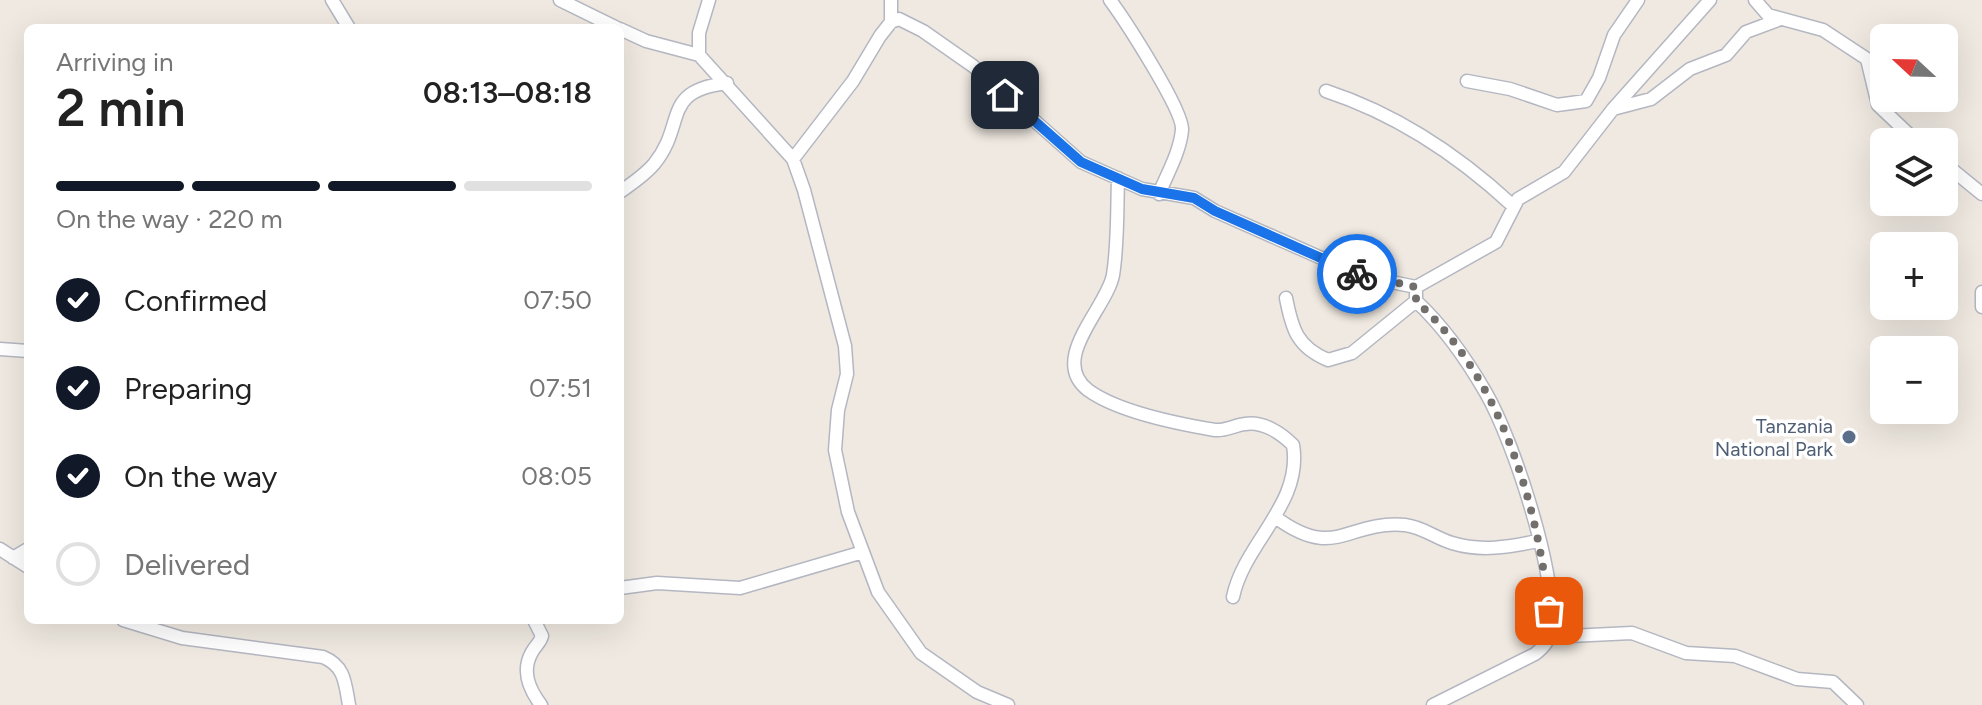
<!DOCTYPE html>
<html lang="en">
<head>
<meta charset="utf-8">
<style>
  :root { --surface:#fff; --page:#f2f2f2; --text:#222; --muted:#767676; --line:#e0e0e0; --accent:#111827 }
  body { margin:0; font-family:Figtree,sans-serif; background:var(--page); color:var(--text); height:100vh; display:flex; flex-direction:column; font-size:30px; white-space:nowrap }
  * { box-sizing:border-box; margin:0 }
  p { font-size:26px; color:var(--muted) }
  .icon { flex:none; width:44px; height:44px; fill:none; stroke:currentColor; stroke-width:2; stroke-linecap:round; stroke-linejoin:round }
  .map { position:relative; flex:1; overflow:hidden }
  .details { position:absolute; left:24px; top:24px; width:600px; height:600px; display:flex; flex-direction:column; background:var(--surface); border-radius:12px; box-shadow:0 8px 32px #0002 }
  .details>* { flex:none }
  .needle { width:52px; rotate:292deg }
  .fabs { position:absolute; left:1870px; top:24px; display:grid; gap:16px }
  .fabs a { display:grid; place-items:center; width:88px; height:88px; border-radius:12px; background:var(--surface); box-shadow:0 8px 32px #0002; font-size:40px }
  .pin { position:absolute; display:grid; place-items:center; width:68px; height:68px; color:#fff; margin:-34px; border-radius:16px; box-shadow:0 4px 12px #0006 }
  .courier { position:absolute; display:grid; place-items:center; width:80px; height:80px; margin:-40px; border:6px solid #1a73e8; border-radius:50%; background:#fff; color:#222; box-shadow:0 2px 10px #0007 }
  .headline em { font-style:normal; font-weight:600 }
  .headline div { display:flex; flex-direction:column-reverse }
  .headline { display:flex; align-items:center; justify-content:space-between; height:136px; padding:0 32px }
  h1 { font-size:52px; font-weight:600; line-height:60px }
  .bar { display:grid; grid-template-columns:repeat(4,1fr); gap:12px 8px; align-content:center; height:96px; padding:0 32px }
  .bar i { height:10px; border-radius:6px; background:var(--line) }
  .bar .active { background:var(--accent) }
  .bar p { grid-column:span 4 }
  ol { padding:0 32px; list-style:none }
  li { display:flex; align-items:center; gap:24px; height:88px }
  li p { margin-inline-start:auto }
  li .icon { padding:8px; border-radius:50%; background:var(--accent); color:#fff; stroke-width:4 }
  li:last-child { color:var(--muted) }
  li i { width:44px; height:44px; border:4px solid var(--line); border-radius:50% }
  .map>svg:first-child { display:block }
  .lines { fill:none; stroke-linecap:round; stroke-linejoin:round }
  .minor-casing { stroke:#b4b7c1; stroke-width:15 }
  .minor { stroke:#fff; stroke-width:12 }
  .done { stroke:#726f6d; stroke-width:8; stroke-dasharray:0 14.4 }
  .route { stroke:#1a73e8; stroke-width:10 }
  .service-dot { fill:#5c6f8a; stroke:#fff; stroke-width:3 }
  .labels { text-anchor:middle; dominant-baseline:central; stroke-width:7; stroke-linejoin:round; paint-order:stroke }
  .service-label { font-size:20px; fill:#4e5e75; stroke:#fff; text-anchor:end }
</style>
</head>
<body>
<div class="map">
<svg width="1982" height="705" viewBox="0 0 1982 705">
  <rect width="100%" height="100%" fill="#efe9e1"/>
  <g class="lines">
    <!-- minor casing -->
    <g class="minor-casing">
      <path id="minor" d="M332 0 349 28
        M560 0 617 28
        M709 0 699 33V55L793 159 804 190 845 346 847 374 838 410 835 450 848 512 878 592 921 653 977 692 1008 705
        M891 0V22
        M1110 0C1124 19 1184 111 1182 130 1180 152 1167 174 1159 194
        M1755 0 1768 15 1823 30 1867 59 1878 105 1917 142
        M620 29 646 41 699 55
        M1467 81 1510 89 1557 105 1586 101 1599 78 1614 35 1638 0
        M1326 91C1396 114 1459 156 1512 205
        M1613 109 1651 99 1690 69 1726 55 1746 32 1778 20
        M793 159 853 81 880 36 891 22 899 19 923 31 973 66 1081 162 1142 189 1194 198 1215 211 1362 276 1416 287
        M1944 163 1982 194
        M1118 178C1117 210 1118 244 1113 275 1107 308 1048 359 1088 390 1118 412 1179 424 1215 430 1226 431 1235 425 1245 424 1263 421 1281 433 1293 445 1303 504 1244 543 1233 597
        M620 192C631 184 645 175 654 164 687 124 660 91 727 83
        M1982 292V307
        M1286 298C1292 329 1297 347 1328 360L1352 353 1416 301
        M0 349 28 351
        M1275 517C1336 562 1346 520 1405 525 1423 527 1435 538 1452 543 1481 552 1509 547 1538 541
        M0 549 28 567
        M13 558 28 549
        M620 588 657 583 740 588 863 552
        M123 620 182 638 323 657C345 666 345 683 349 705
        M534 620 542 636C540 643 536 645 532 652 521 671 529 689 541 705
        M1549 637 1632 633 1686 653 1735 656 1797 679 1833 682 1857 705
        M1433 705 1535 654C1543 648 1550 640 1551 629 1557 574 1514 442 1486 393 1467 360 1444 327 1416 301V287L1496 242 1518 199 1564 172 1613 109 1710 0"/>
    </g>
    <!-- minor -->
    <use href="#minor" class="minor"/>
  </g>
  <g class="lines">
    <!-- done -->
    <path class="done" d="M1357 274 1416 287V301C1500 377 1537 500 1549 611"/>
    <!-- route -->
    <path class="route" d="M1005 95 1081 162 1142 189 1194 198 1215 211 1357 274"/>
  </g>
  <!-- markers -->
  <circle class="service-dot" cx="1849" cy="437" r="8"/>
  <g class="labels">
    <!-- service labels -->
    <g class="service-label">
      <text x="1833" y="426">Tanzania<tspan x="1833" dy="23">National Park</tspan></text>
    </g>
  </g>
</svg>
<div class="fabs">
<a><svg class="needle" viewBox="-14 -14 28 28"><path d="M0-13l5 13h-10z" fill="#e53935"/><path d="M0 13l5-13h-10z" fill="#767676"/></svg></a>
<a><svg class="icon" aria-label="layers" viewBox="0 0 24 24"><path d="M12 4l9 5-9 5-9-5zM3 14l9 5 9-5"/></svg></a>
<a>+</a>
<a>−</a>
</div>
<div class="pin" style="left:1549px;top:611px;background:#ea580c"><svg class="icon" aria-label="bag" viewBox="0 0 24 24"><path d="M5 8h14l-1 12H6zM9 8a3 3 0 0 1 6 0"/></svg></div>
<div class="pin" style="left:1005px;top:95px;background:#1f2937"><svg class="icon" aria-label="home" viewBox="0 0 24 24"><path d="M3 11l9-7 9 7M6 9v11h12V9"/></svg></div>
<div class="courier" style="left:1357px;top:274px"><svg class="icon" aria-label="bike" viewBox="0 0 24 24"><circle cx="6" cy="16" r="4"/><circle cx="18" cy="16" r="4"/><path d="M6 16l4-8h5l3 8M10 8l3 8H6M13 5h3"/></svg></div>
<section class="details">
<div class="headline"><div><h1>2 min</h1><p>Arriving in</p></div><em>08:13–08:18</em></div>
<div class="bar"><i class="active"></i><i class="active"></i><i class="active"></i><i></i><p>On the way · 220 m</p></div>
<ol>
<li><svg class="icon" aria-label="check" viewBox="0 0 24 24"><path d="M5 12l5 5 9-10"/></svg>Confirmed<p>07:50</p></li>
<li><svg class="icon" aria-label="check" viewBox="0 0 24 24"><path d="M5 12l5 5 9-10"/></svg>Preparing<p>07:51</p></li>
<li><svg class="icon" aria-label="check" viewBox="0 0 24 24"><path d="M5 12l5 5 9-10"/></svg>On the way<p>08:05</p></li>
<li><i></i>Delivered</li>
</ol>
</section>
</div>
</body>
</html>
